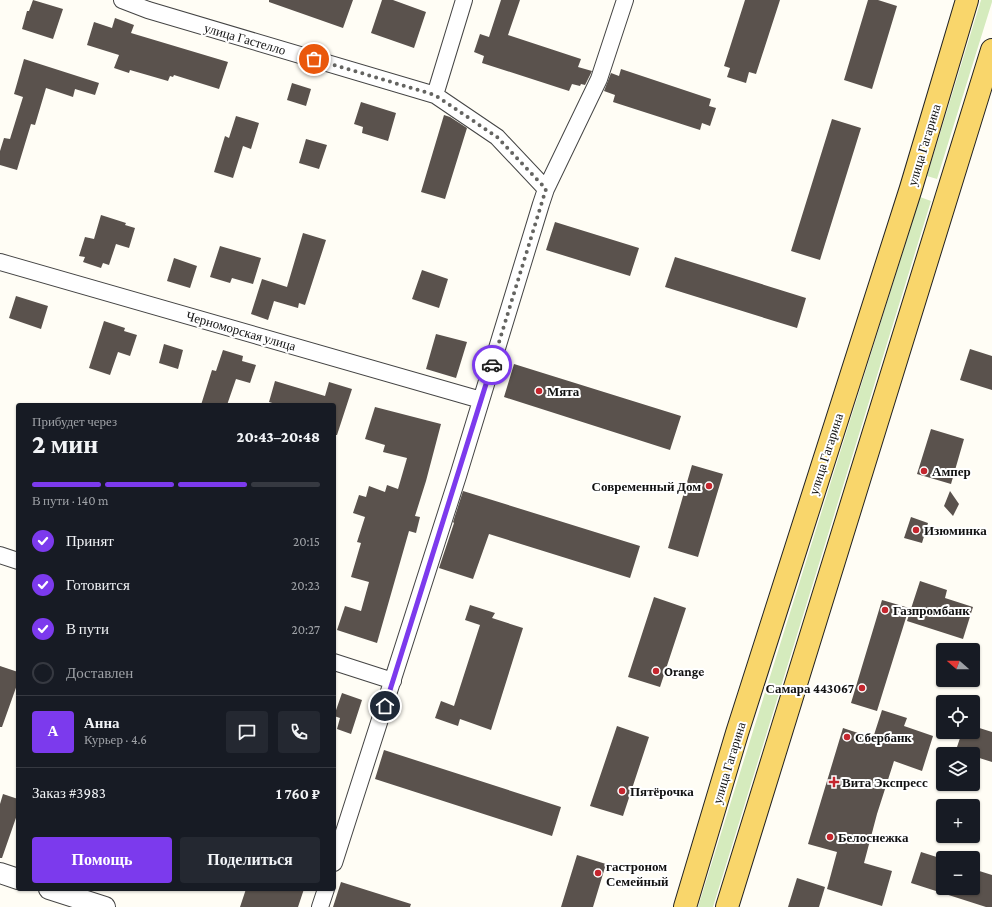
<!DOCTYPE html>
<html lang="ru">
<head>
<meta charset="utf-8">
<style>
  :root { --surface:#171b24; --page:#242831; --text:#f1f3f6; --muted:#9ea1a6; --line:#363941; --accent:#7c3aed }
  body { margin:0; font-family:"Crimson Pro",serif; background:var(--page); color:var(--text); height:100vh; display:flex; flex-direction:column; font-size:15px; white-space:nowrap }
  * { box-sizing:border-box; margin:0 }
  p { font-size:13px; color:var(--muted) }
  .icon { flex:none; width:22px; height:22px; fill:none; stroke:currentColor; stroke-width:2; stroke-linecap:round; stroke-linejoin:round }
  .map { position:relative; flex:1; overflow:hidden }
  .panel { position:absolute; left:16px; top:403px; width:320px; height:488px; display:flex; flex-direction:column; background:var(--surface); border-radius:4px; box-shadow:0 1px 3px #0004 }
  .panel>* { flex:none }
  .needle { width:26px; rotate:290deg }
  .tools { position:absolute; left:936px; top:643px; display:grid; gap:8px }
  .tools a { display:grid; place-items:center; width:44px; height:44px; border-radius:4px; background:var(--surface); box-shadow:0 1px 3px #0004; font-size:20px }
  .pin { position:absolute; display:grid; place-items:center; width:34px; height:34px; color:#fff; margin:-17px; border:2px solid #fff; border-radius:50%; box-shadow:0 1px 4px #0007 }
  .courier { position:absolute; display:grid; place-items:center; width:40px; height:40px; margin:-20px; border:3px solid #7c3aed; border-radius:50%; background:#fff; color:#222; box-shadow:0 1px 5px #0007 }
  .overview em { font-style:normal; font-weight:800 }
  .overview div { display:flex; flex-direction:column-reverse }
  .overview { display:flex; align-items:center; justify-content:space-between; height:68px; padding:0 16px }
  h1 { font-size:26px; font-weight:800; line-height:30px }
  .bar { display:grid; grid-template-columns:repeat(4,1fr); gap:6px 4px; align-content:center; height:48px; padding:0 16px }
  .bar i { height:5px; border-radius:3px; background:var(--line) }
  .bar .active { background:var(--accent) }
  .bar p { grid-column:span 4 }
  .line { display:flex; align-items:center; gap:10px; padding:0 16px; border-top:1px solid var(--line) }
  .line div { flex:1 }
  .round { display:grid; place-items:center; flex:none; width:42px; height:42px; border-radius:4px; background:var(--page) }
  ol { padding:0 16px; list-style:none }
  li { display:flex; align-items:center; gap:12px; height:44px }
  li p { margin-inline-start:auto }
  li .icon { padding:4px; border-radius:50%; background:var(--accent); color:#fff; stroke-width:4 }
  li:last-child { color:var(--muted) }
  li i { width:22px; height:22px; border:2px solid var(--line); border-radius:50% }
  .button { display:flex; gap:8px; margin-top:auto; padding:8px 16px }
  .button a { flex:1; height:46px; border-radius:4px; background:var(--accent); color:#fff; font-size:16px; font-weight:800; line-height:46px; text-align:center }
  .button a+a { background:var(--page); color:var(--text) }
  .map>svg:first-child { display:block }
  .green { fill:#d5ebbd }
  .building { fill:#5a524d }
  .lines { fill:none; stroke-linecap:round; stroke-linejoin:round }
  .minor-casing { stroke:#444; stroke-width:18 }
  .tertiary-casing { stroke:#444; stroke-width:22 }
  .primary-casing { stroke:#222; stroke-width:24 }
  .minor { stroke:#fff; stroke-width:16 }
  .tertiary { stroke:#fff; stroke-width:20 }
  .primary { stroke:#f9d66b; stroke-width:22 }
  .done { stroke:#646461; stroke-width:4; stroke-dasharray:0 7.2 }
  .route { stroke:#7c3aed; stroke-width:5 }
  .poi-dot { fill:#c4262e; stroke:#fff; stroke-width:1.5 }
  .labels { text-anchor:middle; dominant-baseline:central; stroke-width:4; stroke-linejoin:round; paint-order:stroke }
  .street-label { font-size:13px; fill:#111; stroke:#fff }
  .poi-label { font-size:13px; font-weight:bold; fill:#111; stroke:#fff; text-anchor:start }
</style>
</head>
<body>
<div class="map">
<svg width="992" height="907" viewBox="0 0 992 907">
  <rect width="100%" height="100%" fill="#fffdf5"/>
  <!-- green -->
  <path class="green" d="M981 0H992V2L937 179 927 176Z
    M920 197 931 201 713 907H698Z"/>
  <!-- building -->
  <path class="building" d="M33 0 63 9 53 39 22 29 27 11H29Z
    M269 0H353L343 28 269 2Z
    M382 0H393L426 12 414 48 371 33Z
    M501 0H520L508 35 581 59 578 67 592 71 585 85 581 84 580 86 572 84 569 91 482 63 484 56 474 52 480 34 489 37Z
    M745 0H780L756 74 749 72 746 83 727 77 730 68 724 66Z
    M868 0H878L897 6 872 89 844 80Z
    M115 18 134 25 131 33 228 62 219 89 174 75 173 77 170 76 168 81 130 70 129 73 114 68 119 55 87 45 94 22 112 28Z
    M24 59 99 83 95 95 75 89 73 97 46 88 35 125 31 124 17 170 0 165V151L4 138 10 139 23 97 14 94Z
    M621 69 711 99 709 106 716 108 710 126 702 123 700 130 613 102 615 95 604 91 611 73 619 76Z
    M292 83 311 89 306 106 287 100Z
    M361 102 396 113 388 141 362 133 363 127 354 124Z
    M444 115 450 117 467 128 445 199 421 192Z
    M236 116 259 123 251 149 243 146 233 178 214 172 225 136 229 138Z
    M832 119 861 128 820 260 791 251Z
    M306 139 327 145 319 169 299 163Z
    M101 215 126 223 125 225 135 228 129 248 116 244 109 265 103 263 101 268 83 262 85 257 79 256 85 237 94 239Z
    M555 222 639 248 630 276 546 250Z
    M303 233 326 240 305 305 299 303 298 308 274 301 268 320 251 314 262 279 287 287Z
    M220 246 261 258 253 284 232 278 230 283 210 277Z
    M675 257 806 298 797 328 665 287Z
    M174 258 197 266 190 288 167 281Z
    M422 270 448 279 439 308 412 299Z
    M16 296 48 306 41 329 9 318Z
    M104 321 125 328 124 331 137 335 130 356 118 352 110 375 89 368Z
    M436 334 467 342 456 378 426 369Z
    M164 344 183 350 178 369 159 363Z
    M970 349 992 356V390L960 380Z
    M223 350 243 356 242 361 256 365 250 383 236 379 227 405H201L212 370 216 371Z
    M514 364 681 416 670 450 504 397Z
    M275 381 325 396 329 382 352 389 337 435H334V405H279L269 402Z
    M375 407 441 424 426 481 415 516 420 517 416 533 409 531 377 643 337 630 345 606 361 611 369 582 351 577 361 543 357 542 365 517 353 513 359 495 366 497 369 486 385 492 387 485 398 489 407 458 383 452 385 445 365 439Z
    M931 429 964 439 951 484 917 474Z
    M692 465 723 474 698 557 668 548Z
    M463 491 640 546 630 578 489 534 473 579 439 568 454 523 453 522Z
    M950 491 959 504 953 516 944 506Z
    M911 517 928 523 922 543 904 538Z
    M920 581 947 590 945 598 973 607 963 639 907 621Z
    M654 597 686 608 660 687 628 677Z
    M882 600 909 608 877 711 851 703Z
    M470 605 495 613 492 618 523 628 491 730 460 719 458 726 435 718 441 701 454 706 480 625 465 620Z
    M0 666 18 672V682L2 727H0Z
    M342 693 362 700 351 734 337 729 340 718 334 716Z
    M882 710 907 718 904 726 933 736 922 771 894 761 877 814 864 863 892 871 882 906 827 889 837 852 808 844 843 728 873 738Z
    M617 726 649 737 623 816 590 806Z
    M973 726 992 732V762L973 756V754H968L956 750 962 732H973Z
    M384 750 561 807 552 836 375 779Z
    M3 794 18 799V812L2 858H0V804Z
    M921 852 943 859V888H973V869L992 875V907H986L911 883Z
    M577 855 606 864 593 907H561Z
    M797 878 825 887 819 907H788Z
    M341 882 411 904 410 907H333Z
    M246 889H304L298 907H240Z"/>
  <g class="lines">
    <!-- minor casing -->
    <g class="minor-casing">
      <path id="minor" d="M122 0 148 10 435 95 497 137 546 189
        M435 95 464 0
        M0 262 481 400
        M0 555 18 561
        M334 662 393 681
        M334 863 458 476 541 204 546 189 599 79 625 0
        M320 907 326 889"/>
    </g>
    <!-- tertiary casing -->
    <g class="tertiary-casing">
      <path id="tertiary" d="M0 873 18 879
        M49 889 105 907"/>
    </g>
    <!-- primary casing -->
    <g class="primary-casing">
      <path id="primary" d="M685 907 737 733 911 188 967 0
        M727 907 992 50"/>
    </g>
    <!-- minor -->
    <use href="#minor" class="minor"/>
    <!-- tertiary -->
    <use href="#tertiary" class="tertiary"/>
    <!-- primary -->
    <use href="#primary" class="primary"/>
  </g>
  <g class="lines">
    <!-- done -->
    <path class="done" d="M314 59 435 95 497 137 546 189 492 365"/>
    <!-- route -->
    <path class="route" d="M385 706 492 365"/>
  </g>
  <!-- markers -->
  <g class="poi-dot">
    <circle cx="539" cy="391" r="4"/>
    <circle cx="924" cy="471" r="4"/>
    <circle cx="709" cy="486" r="4"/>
    <circle cx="916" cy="530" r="4"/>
    <circle cx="885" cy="610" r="4"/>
    <circle cx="656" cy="671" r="4"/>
    <circle cx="862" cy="688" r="4"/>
    <circle cx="847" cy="737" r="4"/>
    <path d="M832 776h4v4h4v4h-4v4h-4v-4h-4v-4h4z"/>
    <circle cx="622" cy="791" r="4"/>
    <circle cx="830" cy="837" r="4"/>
    <circle cx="598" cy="873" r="4"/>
  </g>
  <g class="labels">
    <!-- street labels -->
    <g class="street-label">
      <text transform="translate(245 39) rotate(16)">улица Гастелло</text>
      <text transform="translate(924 145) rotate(-73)">улица Гагарина</text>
      <text transform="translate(241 331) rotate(16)">Черноморская улица</text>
      <text transform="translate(826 454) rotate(-72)">улица Гагарина</text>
      <text transform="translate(729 763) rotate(-73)">улица Гагарина</text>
    </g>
    <!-- poi labels -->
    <g class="poi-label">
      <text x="547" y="391">Мята</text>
      <text x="932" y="471">Ампер</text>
      <text x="701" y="486" text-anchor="end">Современный Дом</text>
      <text x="924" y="530">Изюминка</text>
      <text x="893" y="610">Газпромбанк</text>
      <text x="664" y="671">Orange</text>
      <text x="854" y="688" text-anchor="end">Самара 443067</text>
      <text x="855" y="737">Сбербанк</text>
      <text x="842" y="782">Вита Экспресс</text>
      <text x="630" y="791">Пятёрочка</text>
      <text x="838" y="837">Белоснежка</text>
      <text x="606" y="866">гастроном<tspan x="606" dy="15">Семейный</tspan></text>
    </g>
  </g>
</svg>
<div class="tools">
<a><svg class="needle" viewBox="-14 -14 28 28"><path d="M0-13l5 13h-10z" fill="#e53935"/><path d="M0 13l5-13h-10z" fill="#9ea1a6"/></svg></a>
<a><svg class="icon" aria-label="locate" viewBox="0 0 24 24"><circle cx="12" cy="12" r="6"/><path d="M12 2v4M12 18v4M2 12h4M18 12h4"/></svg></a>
<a><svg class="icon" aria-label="layers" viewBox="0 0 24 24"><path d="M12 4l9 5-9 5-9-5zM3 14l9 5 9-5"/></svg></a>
<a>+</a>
<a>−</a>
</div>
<div class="pin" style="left:314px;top:59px;background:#ea580c"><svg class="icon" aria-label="bag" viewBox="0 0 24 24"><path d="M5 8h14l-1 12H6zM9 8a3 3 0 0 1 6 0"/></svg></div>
<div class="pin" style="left:385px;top:706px;background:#1f2937"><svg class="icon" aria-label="home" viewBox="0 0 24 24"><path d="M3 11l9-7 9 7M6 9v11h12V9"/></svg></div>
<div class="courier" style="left:492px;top:365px"><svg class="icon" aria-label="car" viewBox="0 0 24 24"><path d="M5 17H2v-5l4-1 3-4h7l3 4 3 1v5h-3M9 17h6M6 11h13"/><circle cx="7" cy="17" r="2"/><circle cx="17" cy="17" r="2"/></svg></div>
<section class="panel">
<div class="overview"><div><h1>2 мин</h1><p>Прибудет через</p></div><em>20:43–20:48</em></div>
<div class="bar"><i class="active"></i><i class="active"></i><i class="active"></i><i></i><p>В пути · 140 m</p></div>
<ol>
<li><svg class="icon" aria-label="check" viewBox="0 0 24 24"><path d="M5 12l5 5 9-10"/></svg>Принят<p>20:15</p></li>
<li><svg class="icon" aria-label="check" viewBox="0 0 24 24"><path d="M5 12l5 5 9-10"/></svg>Готовится<p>20:23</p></li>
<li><svg class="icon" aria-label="check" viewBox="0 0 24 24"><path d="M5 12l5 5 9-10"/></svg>В пути<p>20:27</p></li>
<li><i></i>Доставлен</li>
</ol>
<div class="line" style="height:72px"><b class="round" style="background:var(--accent);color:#fff">А</b><div><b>Анна</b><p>Курьер · 4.6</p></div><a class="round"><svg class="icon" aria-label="chat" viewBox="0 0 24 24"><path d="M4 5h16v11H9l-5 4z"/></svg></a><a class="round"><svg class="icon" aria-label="phone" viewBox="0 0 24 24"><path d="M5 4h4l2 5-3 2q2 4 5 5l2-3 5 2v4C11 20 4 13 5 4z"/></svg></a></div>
<div class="line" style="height:52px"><div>Заказ #3983</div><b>1 760 ₽</b></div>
<div class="button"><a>Помощь</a><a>Поделиться</a></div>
</section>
</div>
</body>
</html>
